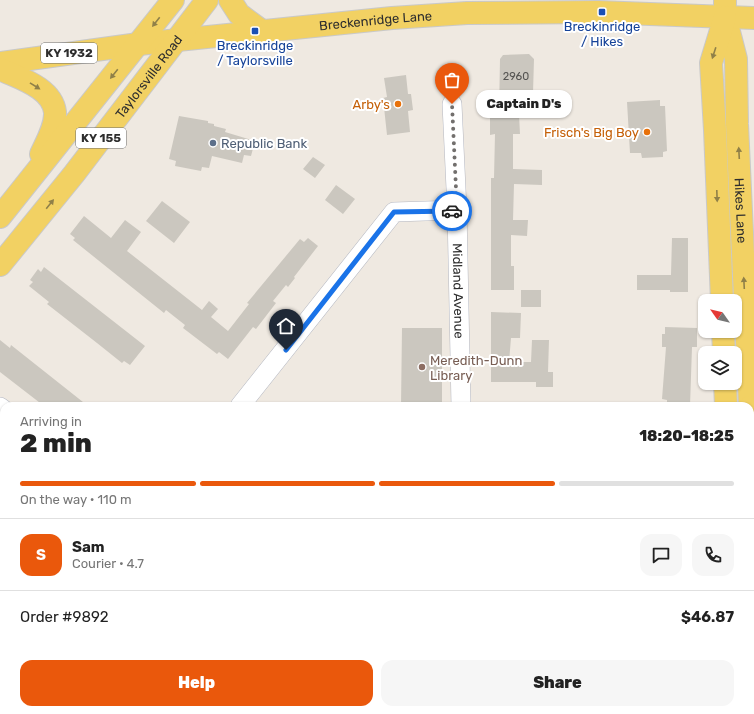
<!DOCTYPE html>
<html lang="en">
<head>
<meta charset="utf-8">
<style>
  :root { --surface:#fff; --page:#f6f6f6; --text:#222; --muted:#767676; --line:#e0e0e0; --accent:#ea580c }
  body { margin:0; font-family:Rubik,sans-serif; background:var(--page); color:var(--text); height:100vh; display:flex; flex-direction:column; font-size:15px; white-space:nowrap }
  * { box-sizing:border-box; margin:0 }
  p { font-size:13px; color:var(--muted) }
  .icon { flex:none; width:22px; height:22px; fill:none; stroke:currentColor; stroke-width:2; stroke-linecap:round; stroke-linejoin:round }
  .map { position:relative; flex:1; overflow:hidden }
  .drawer { position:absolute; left:0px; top:402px; width:754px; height:312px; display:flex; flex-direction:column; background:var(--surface); border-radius:12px 12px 0 0; box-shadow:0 1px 3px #0004 }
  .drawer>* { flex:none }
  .needle { width:26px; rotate:304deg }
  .tools { position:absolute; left:698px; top:294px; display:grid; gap:8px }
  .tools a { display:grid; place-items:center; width:44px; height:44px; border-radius:8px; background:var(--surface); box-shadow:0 1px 3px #0004; font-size:20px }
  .pin { position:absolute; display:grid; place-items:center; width:34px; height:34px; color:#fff; margin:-41px -17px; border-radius:50% 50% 50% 0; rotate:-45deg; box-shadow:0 0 4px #0007 }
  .pin .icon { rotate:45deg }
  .courier { position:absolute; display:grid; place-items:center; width:40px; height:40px; margin:-20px; border:3px solid #1a73e8; border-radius:50%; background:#fff; color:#222; box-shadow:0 1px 5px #0007 }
  .bubble { position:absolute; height:28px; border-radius:12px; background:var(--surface); box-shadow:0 1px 3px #0004; font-size:13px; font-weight:800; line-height:28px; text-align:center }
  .summary em { font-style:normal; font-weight:800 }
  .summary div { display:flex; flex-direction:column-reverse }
  .summary { display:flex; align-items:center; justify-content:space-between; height:68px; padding:0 20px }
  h1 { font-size:26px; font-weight:800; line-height:30px }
  .bar { display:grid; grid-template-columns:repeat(4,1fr); gap:6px 4px; align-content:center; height:48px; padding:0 20px }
  .bar i { height:5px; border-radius:3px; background:var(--line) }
  .bar .current { background:var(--accent) }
  .bar p { grid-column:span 4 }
  .line { display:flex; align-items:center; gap:10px; padding:0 20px; border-top:1px solid var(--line) }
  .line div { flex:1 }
  .round { display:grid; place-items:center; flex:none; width:42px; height:42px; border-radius:12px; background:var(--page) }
  .primary-button { display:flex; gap:8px; margin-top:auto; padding:8px 20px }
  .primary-button a { flex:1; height:46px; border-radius:12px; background:var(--accent); color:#fff; font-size:16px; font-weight:800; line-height:46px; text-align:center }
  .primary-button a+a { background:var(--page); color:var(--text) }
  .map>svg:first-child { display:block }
  .building { fill:#cbc7bf }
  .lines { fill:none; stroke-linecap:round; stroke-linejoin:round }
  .minor-casing { stroke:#b4b7c1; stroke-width:20 }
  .major-casing { stroke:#c9c9c9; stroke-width:24 }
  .minor { stroke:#fff; stroke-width:19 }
  .major { stroke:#f2d163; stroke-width:22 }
  .oneway { fill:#908048 }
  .done { stroke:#726f6d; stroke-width:4; stroke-dasharray:0 7.2 }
  .route { stroke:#1a73e8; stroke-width:5 }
  .transit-dot { fill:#1a4fb4; stroke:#fff; stroke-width:1.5 }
  .food-dot { fill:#e8710a; stroke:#fff; stroke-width:1.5 }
  .service-dot { fill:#5c6f8a; stroke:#fff; stroke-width:1.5 }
  .education-dot { fill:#8d6e63; stroke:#fff; stroke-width:1.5 }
  .labels { text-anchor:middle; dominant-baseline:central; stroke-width:4; stroke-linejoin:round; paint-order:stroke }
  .number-label { font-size:11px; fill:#555452 }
  .shield { fill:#fff; stroke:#6d6d6d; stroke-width:1 }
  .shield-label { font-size:12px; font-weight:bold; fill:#2e2e2e }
  .street-label { font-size:13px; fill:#2e2e2e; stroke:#fff }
  .transit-label { font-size:13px; fill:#164399; stroke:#fff }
  .food-label { font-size:13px; fill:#c56008; stroke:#fff; text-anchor:end }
  .service-label { font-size:13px; fill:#4e5e75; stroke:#fff; text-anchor:start }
  .education-label { font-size:13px; fill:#785e54; stroke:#fff; text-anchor:start }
</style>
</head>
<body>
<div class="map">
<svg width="754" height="714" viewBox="0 0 754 714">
  <rect width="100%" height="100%" fill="#efe9e1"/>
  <!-- building -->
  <path class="building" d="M529 54 534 59 533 93 523 94 524 113 519 114 520 134H513V169L542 170V185L514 184 513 220H528L527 236 511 235V266H514V290H491V178H494L495 134 490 135V114H499L500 59 503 55Z
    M406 75 408 94H411L413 110 408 111 410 132 387 135 383 98 387 97 384 78Z
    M660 100V106H665L667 151 663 152V157L642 158 641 153H630L627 102Z
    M179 116 208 121V123L214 124V126L226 129 225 132 255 141 251 156 244 155 242 163 212 156 209 168 202 167 201 171 175 166 176 161 169 159Z
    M313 157 325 165 315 178 303 169Z
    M336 185 355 199 343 214 325 200Z
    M162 201 190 222 174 243 146 221Z
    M84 216 111 238 125 220 141 232 127 251 202 310 209 301 218 309 211 317 228 331 249 304 247 303 300 239 304 242 308 238 318 246 294 277 295 278 288 287 286 285 273 301 276 303 256 329 253 327 228 359 219 352 217 354 183 328 185 325 166 310 164 313 73 240 75 238 70 234Z
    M672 238H688V292H670V290H637V275H671Z
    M44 267 145 346 130 365 124 361 122 363 97 343 47 304 49 302 29 286 33 282 30 280 38 269 41 272Z
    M521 290H541V307H521Z
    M491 312 521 313 520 338H511L509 362H531L532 340H549L548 372H553V387H536V382H491Z
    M665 327 697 328V347H692L690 406H667V400L662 399 666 347H662V334H665Z
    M402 328H442V406H401Z
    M0 340 10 348 11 345 88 406H44L0 372Z"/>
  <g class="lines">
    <!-- minor casing -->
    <g class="minor-casing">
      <g id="minor">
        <path id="s1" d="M452 104 457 210 461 406"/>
        <path d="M240 406 394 212 457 210"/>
        <path d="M0 407 4 410"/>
        <path d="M750 529H754"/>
        <path d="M474 710V714"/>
        <path d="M0 711 4 706"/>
      </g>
    </g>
    <!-- major casing -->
    <g class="major-casing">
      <g id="major">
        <path d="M230 0 239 14 262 31"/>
        <path id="s2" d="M725 0V16L736 59 737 124 750 406"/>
        <path id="s3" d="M0 63 139 44 392 18 467 13 598 12 754 18"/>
        <path d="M0 69C18 78 52 87 55 112 56 126 47 141 41 154"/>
        <path d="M0 217 173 0"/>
        <path id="s4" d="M0 265 74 174 207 0"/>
        <path d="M722 301 715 130 711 63 725 17"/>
        <path d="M723 331 724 353"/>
        <path d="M725 383 726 406"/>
        <path d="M750 407 754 504"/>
        <path d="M732 710V714"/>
      </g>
    </g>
    <!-- minor -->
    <use href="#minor" class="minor"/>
    <!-- major -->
    <use href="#major" class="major"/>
  </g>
  <!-- one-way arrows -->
  <defs><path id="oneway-solid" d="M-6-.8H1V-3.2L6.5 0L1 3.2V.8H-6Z"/></defs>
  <g class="oneway">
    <use href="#oneway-solid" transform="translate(156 22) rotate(128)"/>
    <use href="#oneway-solid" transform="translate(714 53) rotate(108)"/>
    <use href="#oneway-solid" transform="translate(114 74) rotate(129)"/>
    <use href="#oneway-solid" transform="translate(35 86) rotate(32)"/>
    <use href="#oneway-solid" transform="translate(739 153) rotate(-93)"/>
    <use href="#oneway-solid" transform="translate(717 196) rotate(88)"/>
    <use href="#oneway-solid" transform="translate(50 204) rotate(-51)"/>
    <use href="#oneway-solid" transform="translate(744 283) rotate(-93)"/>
  </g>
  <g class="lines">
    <!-- done -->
    <path class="done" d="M452 211 457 210 452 104"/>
    <!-- route -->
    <path class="route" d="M286 350 394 212 452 211"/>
  </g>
  <!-- markers -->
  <g class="transit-dot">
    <rect x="598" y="8" width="8" height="8" rx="2"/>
    <rect x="251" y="27" width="8" height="8" rx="2"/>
  </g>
  <g class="food-dot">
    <circle cx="398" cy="104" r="4"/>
    <circle cx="647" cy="132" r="4"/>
  </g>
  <circle class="service-dot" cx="213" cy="143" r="4"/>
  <circle class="education-dot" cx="422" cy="367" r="4"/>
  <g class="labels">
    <!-- number labels -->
    <g class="number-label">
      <text x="516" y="76">2960</text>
    </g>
    <!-- shield labels -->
    <g class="shield">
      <rect x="41" y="43" width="56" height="20" rx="3"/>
      <rect x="76" y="128" width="50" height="20" rx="3"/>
    </g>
    <g class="shield-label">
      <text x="69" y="53">KY 1932</text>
      <text x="101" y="138">KY 155</text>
    </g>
    <!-- street labels -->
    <g class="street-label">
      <text stroke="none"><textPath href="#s3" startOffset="378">Breckenridge Lane</textPath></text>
      <text stroke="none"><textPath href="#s4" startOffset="240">Taylorsville Road</textPath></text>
      <text stroke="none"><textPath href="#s2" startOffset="212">Hikes Lane</textPath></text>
      <text stroke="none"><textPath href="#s1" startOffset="187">Midland Avenue</textPath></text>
    </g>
    <!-- transit labels -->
    <g class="transit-label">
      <text x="602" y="26">Breckinridge<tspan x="602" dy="15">/ Hikes</tspan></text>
      <text x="255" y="45">Breckinridge<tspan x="255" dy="15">/ Taylorsville</tspan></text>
    </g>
    <!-- food labels -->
    <g class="food-label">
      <text x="390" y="104">Arby's</text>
      <text x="639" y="132">Frisch's Big Boy</text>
    </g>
    <!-- service labels -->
    <g class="service-label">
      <text x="221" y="143">Republic Bank</text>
    </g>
    <!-- education labels -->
    <g class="education-label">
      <text x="430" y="360">Meredith-Dunn<tspan x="430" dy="15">Library</tspan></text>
    </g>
  </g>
</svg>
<div class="tools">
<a><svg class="needle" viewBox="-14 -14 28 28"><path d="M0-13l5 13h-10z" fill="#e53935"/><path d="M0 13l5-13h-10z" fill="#767676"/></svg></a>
<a><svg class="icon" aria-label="layers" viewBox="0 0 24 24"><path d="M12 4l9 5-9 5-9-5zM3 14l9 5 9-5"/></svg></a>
</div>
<div class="pin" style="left:452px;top:104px;background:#ea580c"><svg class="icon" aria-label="bag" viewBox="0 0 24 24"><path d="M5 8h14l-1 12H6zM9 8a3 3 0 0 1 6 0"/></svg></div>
<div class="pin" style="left:286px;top:350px;background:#1f2937"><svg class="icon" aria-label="home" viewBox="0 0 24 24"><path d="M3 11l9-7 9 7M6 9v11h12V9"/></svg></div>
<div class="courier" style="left:452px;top:211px"><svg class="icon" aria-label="car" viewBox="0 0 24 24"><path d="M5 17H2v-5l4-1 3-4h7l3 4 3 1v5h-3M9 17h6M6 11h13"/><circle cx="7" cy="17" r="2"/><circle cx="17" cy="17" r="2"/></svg></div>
<div class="bubble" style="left:476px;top:90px;width:96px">Captain D's</div>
<section class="drawer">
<div class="summary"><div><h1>2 min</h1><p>Arriving in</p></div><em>18:20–18:25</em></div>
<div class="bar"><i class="current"></i><i class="current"></i><i class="current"></i><i></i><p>On the way · 110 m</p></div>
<div class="line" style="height:72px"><b class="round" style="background:var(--accent);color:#fff">S</b><div><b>Sam</b><p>Courier · 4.7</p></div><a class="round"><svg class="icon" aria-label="chat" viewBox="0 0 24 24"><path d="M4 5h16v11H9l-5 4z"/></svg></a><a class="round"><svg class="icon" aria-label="phone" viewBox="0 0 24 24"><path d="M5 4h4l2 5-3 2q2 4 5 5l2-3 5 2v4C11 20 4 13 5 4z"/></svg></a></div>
<div class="line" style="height:52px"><div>Order #9892</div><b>$46.87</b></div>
<div class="primary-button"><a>Help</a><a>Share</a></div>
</section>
</div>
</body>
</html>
